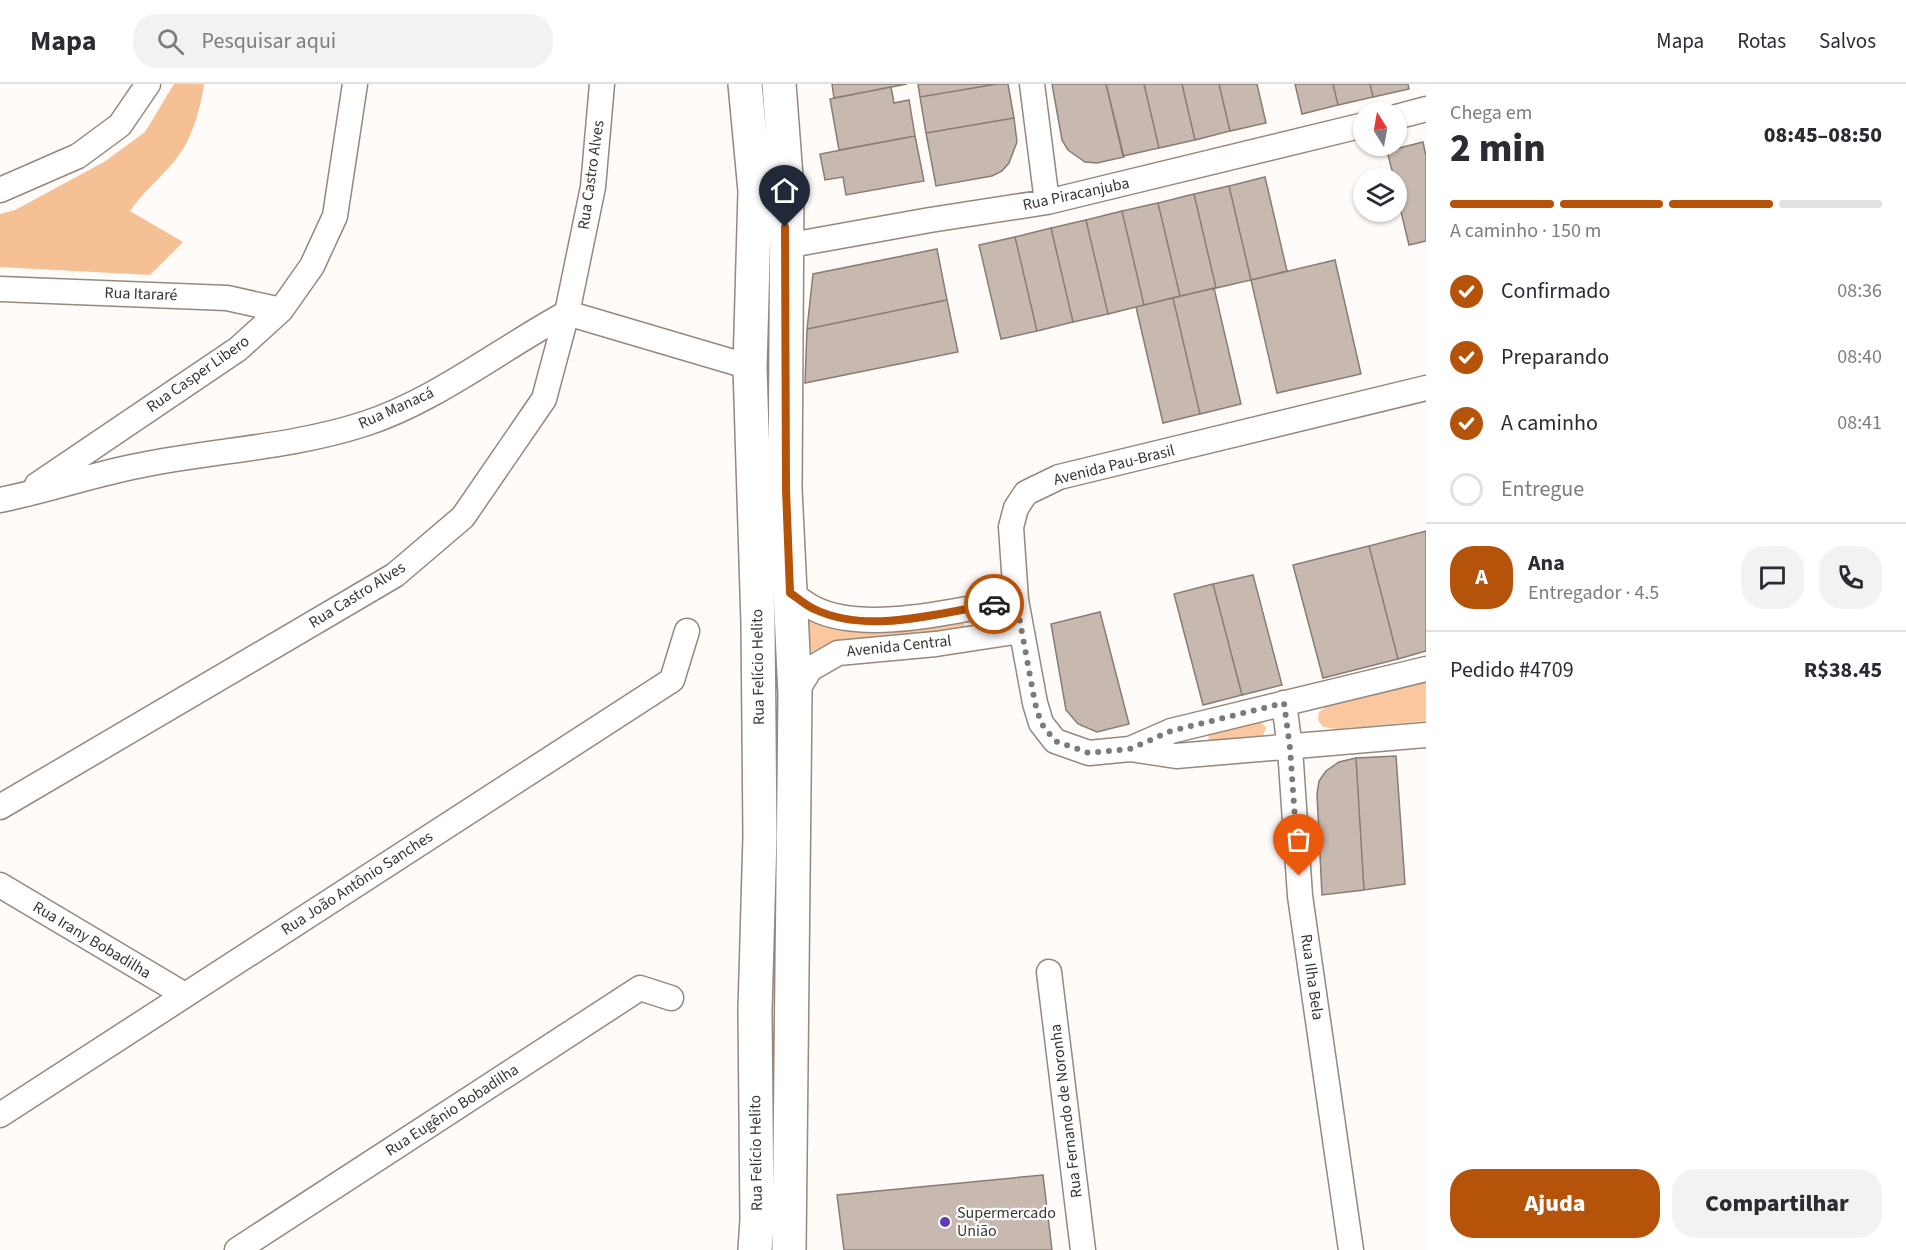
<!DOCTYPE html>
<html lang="pt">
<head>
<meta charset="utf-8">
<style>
  :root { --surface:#fff; --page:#f2f2f3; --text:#2b2b33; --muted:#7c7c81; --line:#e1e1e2; --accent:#b45309 }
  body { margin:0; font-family:"Source Sans 3",sans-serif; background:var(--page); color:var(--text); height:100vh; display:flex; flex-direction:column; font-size:22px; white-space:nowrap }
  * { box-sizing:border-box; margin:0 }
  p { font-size:20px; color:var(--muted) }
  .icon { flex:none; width:33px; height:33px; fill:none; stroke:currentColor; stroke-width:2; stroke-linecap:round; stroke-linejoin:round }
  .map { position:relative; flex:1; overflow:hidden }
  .side { display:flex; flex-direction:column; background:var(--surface); width:480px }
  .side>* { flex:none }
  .needle { width:39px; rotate:349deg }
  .buttons { position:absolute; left:1353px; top:18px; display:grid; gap:12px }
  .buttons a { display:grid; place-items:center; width:54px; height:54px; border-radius:50%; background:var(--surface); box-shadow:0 2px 4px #0004; font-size:30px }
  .pin { position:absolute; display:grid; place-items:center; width:51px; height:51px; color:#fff; margin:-62px -26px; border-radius:50% 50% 50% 0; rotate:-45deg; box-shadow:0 0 6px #0007 }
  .pin .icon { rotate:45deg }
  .courier { position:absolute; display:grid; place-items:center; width:60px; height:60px; margin:-30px; border:4px solid #b45309; border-radius:50%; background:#fff; color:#222; box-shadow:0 2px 8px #0007 }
  .summary em { font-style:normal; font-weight:800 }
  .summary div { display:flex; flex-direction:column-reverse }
  .summary { display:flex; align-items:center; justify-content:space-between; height:102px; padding:0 24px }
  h1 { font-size:39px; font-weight:800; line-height:45px }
  .bar { display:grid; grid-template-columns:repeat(4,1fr); gap:9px 6px; align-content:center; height:72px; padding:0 24px }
  .bar i { height:8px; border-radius:4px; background:var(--line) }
  .bar .current { background:var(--accent) }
  .bar p { grid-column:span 4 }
  .line { display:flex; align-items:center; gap:15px; padding:0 24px; border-top:2px solid var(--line) }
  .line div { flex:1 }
  .round { display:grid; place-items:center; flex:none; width:63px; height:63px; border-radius:24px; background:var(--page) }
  ol { padding:0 24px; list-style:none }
  li { display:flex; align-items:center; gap:18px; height:66px }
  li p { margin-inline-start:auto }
  li .icon { padding:6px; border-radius:50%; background:var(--accent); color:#fff; stroke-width:4 }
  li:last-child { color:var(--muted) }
  li i { width:33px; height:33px; border:3px solid var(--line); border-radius:50% }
  .button { display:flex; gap:12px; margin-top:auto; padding:12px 24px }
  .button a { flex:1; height:69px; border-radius:24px; background:var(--accent); color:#fff; font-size:24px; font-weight:800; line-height:69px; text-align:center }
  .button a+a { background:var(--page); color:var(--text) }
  header { display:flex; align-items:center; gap:36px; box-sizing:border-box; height:84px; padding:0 30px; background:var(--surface); border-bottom:2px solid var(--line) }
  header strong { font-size:28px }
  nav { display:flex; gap:33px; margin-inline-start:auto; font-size:21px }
  .search { width:420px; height:54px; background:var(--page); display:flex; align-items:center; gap:15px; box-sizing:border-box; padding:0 21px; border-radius:24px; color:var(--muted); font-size:22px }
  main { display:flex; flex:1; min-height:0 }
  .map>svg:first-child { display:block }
  .green { fill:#fac79f }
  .forest { fill:#f6c095 }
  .building { fill:#c7b9af; stroke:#897c73; stroke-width:1.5 }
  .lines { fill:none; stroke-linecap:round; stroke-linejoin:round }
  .minor-casing { stroke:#95887f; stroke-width:27 }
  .secondary-casing { stroke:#95887f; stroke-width:36 }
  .minor { stroke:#fff; stroke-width:24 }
  .secondary { stroke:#fff; stroke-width:33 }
  .done { stroke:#7f7a77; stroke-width:6; stroke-dasharray:0 10.8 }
  .route { stroke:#b45309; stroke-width:8 }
  .poi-dot { fill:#633bb4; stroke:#fff; stroke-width:2 }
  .labels { text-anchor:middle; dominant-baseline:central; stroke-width:4.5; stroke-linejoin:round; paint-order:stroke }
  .street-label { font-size:16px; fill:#3a3531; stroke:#fff }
  .poi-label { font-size:16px; fill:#3a3531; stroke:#fff; text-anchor:start }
</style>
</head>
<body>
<header>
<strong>Mapa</strong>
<div class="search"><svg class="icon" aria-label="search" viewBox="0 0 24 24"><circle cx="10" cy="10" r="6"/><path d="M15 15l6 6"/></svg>Pesquisar aqui</div>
<nav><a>Mapa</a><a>Rotas</a><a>Salvos</a></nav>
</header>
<main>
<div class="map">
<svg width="1426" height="1166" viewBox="0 0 1426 1166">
  <rect width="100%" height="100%" fill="#fefbf9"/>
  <!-- green -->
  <path class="green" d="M805 530C837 559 920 541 961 537L965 541 962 546 831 558 806 571Z
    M1426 599V637L1337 645 1323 643 1318 636 1319 628 1328 621Z
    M1260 636 1266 644 1262 654 1208 659 1209 648Z"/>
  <!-- forest -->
  <path class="forest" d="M174 0H204C201 22 193 52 179 71 165 91 144 106 130 127L183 158 150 191 0 183V130L15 126 104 78 145 48Z"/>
  <!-- building -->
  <path class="building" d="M832 0H907L834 14Z
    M918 0H997L920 13Z
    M997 0H1008L1014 34 926 49 920 13Z
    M1052 0H1106L1124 73 1097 79 1085 78 1068 66 1062 56Z
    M1106 0H1144L1159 64 1123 72Z
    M1144 0H1182L1195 56 1159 64Z
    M1182 0H1219L1230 47 1195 56Z
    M1219 0H1257L1266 39 1230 47Z
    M1295 0H1333L1338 21 1302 30Z
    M1333 0H1370L1373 13 1338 21Z
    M1370 0H1408L1409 5 1373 13Z
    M891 3 894 19 909 16 915 52 839 66 830 15Z
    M1014 34 1017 58 1009 79 1002 87 992 92 936 102 926 49Z
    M915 52 924 97 846 111 843 93 825 96 820 70Z
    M1423 58 1426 72V157L1409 161 1396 107V94H1394L1387 67Z
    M1265 93 1287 187 1251 196 1229 102Z
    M1229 102 1251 196 1216 204 1194 110Z
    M1194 110 1216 204 1180 212 1158 119Z
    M1158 119 1180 212 1144 221 1122 127Z
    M1122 127 1144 221 1108 230 1086 136Z
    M1086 136 1108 230 1073 238 1051 144Z
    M1051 144 1073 238 1037 247 1015 153Z
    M1015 153 1037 247 1001 255 979 161Z
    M937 165 947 216 807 245 813 190Z
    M1335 176 1361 290 1277 309 1251 196Z
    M1214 204 1241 320 1200 330 1173 214Z
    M1173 214 1200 330 1163 339 1136 223Z
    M947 216 958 268 805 299 807 245Z
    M1426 447V567L1398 575 1369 462Z
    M1369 462 1398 575 1323 594 1293 481Z
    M1253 491 1282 601 1242 611 1213 500Z
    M1213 500 1242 611 1203 621 1174 510Z
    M1100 528 1129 640 1097 648 1078 640 1066 626 1051 540Z
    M1396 672 1405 800 1364 806 1356 674Z
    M1356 674 1364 806 1322 811 1317 710 1319 697 1326 687 1339 678Z
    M1043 1091 1052 1166H844L837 1111Z"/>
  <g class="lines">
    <!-- minor casing -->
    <g class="minor-casing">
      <path id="minor" d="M1032 0 1047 118
        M1396 33 1426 25
        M0 106 78 72 120 41 148 0
        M785 162 930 136 1047 118 1364 41
        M0 205 227 214 281 226
        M1426 304 1059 393 1026 409 1016 424 1011 443 1016 516 1035 619 1041 639 1055 657 1089 669 1130 665 1176 672 1426 651
        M37 401 238 265 281 226 312 182 335 132 355 0
        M0 416C46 407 91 391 137 382 213 366 290 364 364 340 434 318 502 264 567 229L750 283
        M790 509C798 514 805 520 813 524 865 551 960 525 1016 516
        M795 610 810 585 838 569 936 560 1021 547
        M1284 619 1290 664 1300 812 1351 1166
        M1130 665 1171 647 1426 585
        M0 723 395 491 463 433 544 315 567 229 593 103 602 0
        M0 801 185 911
        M1049 888 1083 1166
        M0 1031 672 596 687 547
        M237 1166 640 904 671 914"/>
    </g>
    <!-- secondary casing -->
    <g class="secondary-casing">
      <path id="secondary" d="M745 0 755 107 750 283 758 540 760 752 755 926 757 1136 755 1166
        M779 0 787 106 785 405 795 610 789 1166"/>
    </g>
    <!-- minor -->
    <use href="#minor" class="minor"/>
    <!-- secondary -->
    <use href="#secondary" class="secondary"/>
  </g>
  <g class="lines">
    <!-- done -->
    <path class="done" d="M994 520 1016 516 1035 619 1041 639 1055 657 1089 669 1130 665 1171 647 1284 619 1290 664 1299 792"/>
    <!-- route -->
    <path class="route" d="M785 143 786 405 790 509C798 514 805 521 814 525 868 551 938 529 994 520"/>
  </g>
  <!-- markers -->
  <circle class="poi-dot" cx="945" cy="1138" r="6"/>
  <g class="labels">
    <!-- street labels -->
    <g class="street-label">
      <text transform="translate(591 91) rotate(-82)">Rua Castro Alves</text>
      <text transform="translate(1076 110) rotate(-12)">Rua Piracanjuba</text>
      <text transform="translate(141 210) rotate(2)">Rua Itararé</text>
      <text transform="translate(198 290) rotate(-35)">Rua Casper Libero</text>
      <text transform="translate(396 324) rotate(-24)">Rua Manacá</text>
      <text transform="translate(1114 381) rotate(-14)">Avenida Pau-Brasil</text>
      <text transform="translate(357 511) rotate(-32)">Rua Castro Alves</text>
      <text transform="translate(899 562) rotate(-6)">Avenida Central</text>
      <text transform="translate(758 583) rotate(-91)">Rua Felício Helito</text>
      <text transform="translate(357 799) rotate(-33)">Rua João Antônio Sanches</text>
      <text transform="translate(92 856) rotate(31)">Rua Irany Bobadilha</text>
      <text transform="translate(1312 893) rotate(82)">Rua Ilha Bela</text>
      <text transform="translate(452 1026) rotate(-33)">Rua Eugênio Bobadilha</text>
      <text transform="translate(1066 1027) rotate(-97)">Rua Fernando de Noronha</text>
      <text transform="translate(756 1069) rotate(-91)">Rua Felício Helito</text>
    </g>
    <!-- poi labels -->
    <g class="poi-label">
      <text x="957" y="1129">Supermercado<tspan x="957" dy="18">União</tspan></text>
    </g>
  </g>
</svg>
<div class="buttons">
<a><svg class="needle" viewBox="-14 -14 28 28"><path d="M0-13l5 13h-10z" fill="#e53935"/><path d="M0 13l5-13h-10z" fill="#7c7c81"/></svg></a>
<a><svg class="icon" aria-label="layers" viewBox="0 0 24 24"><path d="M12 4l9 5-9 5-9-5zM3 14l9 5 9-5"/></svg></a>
</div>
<div class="pin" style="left:1299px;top:792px;background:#ea580c"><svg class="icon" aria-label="bag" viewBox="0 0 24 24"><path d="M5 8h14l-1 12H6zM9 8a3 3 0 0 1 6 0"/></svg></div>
<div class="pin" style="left:785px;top:143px;background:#1f2937"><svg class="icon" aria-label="home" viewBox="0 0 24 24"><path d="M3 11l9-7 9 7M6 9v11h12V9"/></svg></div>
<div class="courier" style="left:994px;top:520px"><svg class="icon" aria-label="car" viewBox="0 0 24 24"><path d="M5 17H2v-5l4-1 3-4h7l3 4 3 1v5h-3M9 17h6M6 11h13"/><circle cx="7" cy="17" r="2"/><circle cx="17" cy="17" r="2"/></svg></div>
</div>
<section class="side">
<div class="summary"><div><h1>2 min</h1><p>Chega em</p></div><em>08:45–08:50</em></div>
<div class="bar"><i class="current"></i><i class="current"></i><i class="current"></i><i></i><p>A caminho · 150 m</p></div>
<ol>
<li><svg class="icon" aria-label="check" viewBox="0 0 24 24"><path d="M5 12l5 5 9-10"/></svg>Confirmado<p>08:36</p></li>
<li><svg class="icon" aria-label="check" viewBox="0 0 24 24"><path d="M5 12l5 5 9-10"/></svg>Preparando<p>08:40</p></li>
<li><svg class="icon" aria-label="check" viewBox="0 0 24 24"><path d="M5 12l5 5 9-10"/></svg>A caminho<p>08:41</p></li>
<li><i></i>Entregue</li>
</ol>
<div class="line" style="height:108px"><b class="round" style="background:var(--accent);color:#fff">A</b><div><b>Ana</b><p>Entregador · 4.5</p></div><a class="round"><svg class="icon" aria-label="chat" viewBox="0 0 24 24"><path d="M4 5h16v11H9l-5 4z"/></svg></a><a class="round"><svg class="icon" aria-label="phone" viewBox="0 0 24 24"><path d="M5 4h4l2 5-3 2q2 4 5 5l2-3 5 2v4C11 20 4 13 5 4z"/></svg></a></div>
<div class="line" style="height:78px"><div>Pedido #4709</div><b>R$38.45</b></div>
<div class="button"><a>Ajuda</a><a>Compartilhar</a></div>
</section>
</main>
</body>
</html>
